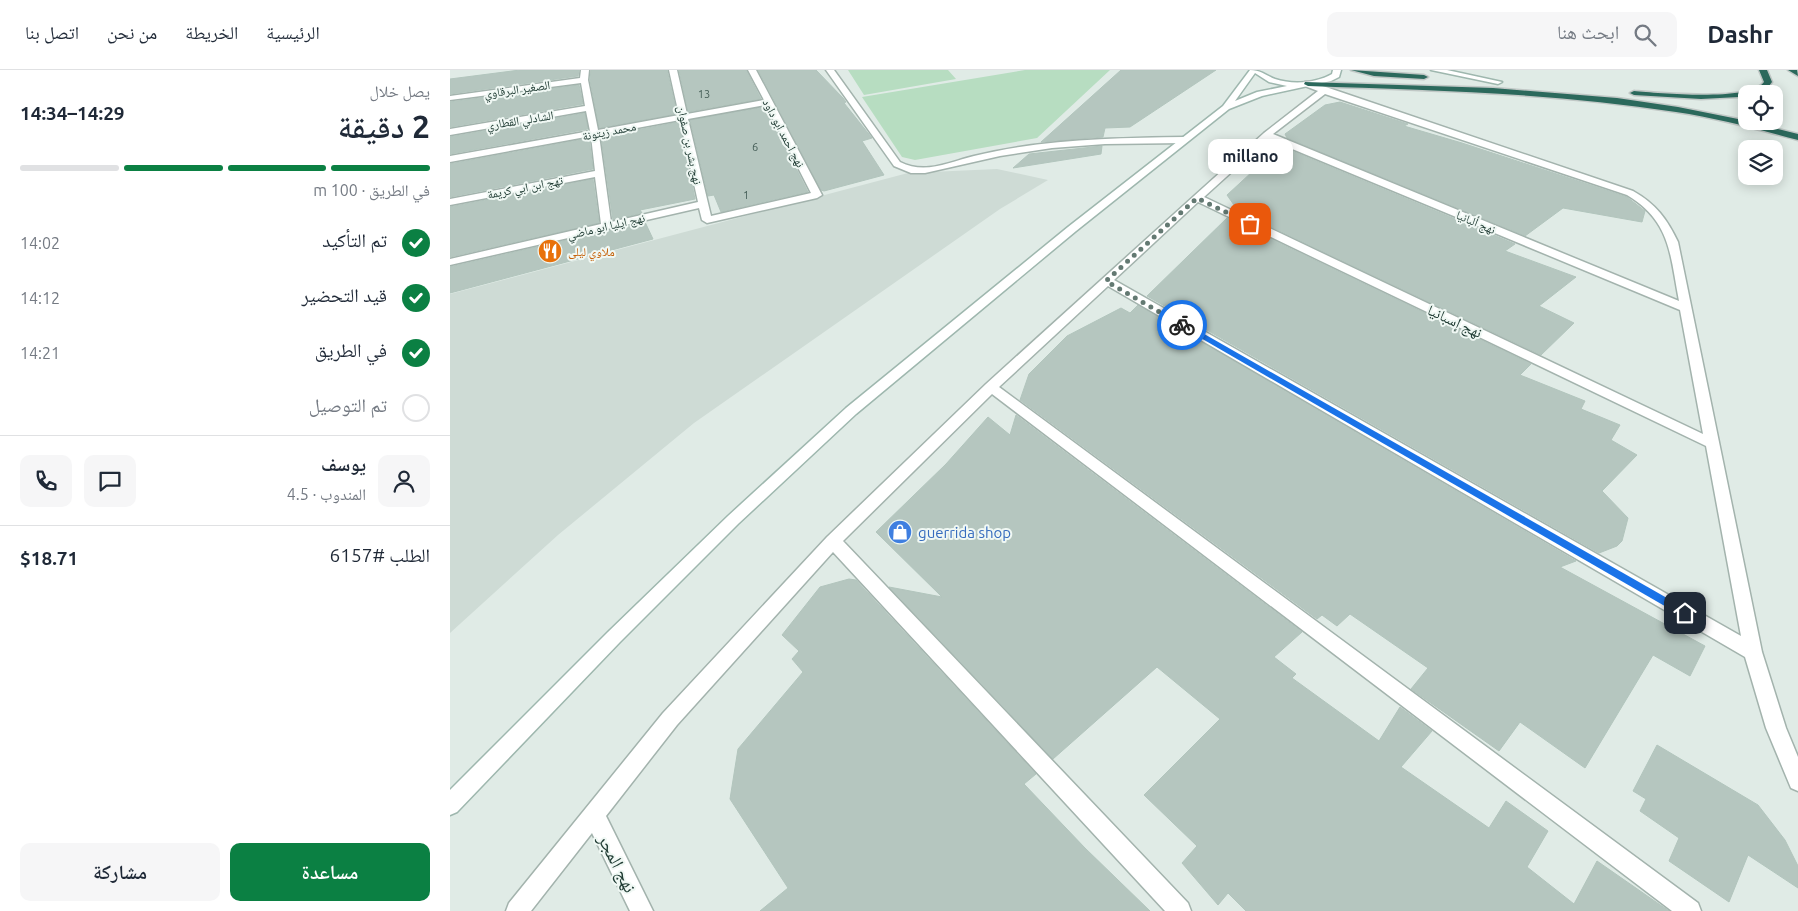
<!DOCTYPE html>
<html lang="ar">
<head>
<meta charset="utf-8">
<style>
  :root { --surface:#fff; --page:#f6f6f7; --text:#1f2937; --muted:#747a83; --line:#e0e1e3; --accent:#0b8043 }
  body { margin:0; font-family:Ubuntu,"Noto Naskh Arabic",sans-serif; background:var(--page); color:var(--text); direction:rtl; height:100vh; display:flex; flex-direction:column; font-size:19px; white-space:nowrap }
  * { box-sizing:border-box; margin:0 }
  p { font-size:16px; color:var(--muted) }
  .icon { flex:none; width:28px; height:28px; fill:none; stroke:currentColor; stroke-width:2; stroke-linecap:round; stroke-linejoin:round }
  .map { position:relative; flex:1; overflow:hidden; direction:ltr }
  .drawer { display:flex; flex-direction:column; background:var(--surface); width:450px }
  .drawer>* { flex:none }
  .tools { position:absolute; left:1288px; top:15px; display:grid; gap:10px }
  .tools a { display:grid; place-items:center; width:45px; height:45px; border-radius:10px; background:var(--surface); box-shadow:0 2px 12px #0003; font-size:25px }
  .pin { position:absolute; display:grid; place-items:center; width:42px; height:42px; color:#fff; margin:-21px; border-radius:10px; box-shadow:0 2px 8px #0006 }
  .courier { position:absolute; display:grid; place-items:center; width:50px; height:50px; margin:-25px; border:4px solid #1a73e8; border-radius:50%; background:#fff; color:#222; box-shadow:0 1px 6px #0007 }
  .bubble { position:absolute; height:35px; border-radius:10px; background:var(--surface); box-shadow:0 2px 12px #0003; font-size:16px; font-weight:600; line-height:35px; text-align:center; direction:rtl }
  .summary em { font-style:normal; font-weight:600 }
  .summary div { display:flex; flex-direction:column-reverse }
  .summary { display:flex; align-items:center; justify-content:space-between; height:85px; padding:0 20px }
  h1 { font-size:32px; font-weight:600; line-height:38px }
  .bar { display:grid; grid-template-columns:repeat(4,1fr); gap:8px 5px; align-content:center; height:60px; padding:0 20px }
  .bar i { height:6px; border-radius:4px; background:var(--line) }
  .bar .current { background:var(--accent) }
  .bar p { grid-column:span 4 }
  .line { display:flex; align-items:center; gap:12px; padding:0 20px; border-top:1px solid var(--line) }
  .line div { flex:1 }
  .round { display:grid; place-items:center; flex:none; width:52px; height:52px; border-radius:10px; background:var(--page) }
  ol { padding:0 20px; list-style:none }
  li { display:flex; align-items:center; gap:15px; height:55px }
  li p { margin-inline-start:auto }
  li .icon { padding:5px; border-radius:50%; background:var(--accent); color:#fff; stroke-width:4 }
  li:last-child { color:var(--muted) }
  li i { width:28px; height:28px; border:2px solid var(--line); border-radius:50% }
  .primary-button { display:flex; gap:10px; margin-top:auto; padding:10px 20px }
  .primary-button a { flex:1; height:58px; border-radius:10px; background:var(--accent); color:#fff; font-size:20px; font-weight:600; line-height:58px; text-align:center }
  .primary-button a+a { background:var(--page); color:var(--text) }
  header { display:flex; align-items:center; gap:30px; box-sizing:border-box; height:70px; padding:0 25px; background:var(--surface); border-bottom:1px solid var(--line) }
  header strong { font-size:24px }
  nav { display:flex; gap:28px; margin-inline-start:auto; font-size:18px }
  .search { width:350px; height:45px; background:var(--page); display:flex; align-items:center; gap:12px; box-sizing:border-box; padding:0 18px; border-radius:10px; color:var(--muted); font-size:19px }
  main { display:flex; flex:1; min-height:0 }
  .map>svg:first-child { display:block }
  .built { fill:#cedbd5 }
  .green { fill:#b7ddc1 }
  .building { fill:#b5c6bf; stroke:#b2c5bd }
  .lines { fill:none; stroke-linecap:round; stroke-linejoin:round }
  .street-casing { stroke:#a3b3ad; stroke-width:3 }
  .secondary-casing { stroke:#9eb7ae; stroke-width:3 }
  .highway-casing { stroke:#c1c8c6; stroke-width:3 }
  .street { fill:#fff; fill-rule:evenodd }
  .secondary { fill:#fff; fill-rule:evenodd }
  .highway { fill:#2b695c; fill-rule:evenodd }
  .route { fill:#1a73e8 }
  .done { stroke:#637972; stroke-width:5; stroke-dasharray:0 9 }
  .labels { text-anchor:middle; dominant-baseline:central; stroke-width:4; stroke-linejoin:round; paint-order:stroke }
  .far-number-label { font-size:11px; fill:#455e57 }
  .far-street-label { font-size:12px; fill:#203c34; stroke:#f0f8f4 }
  .far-food-label { font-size:12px; fill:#c56008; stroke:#f0f8f4; text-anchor:start }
  .street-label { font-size:15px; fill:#203c34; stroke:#f0f8f4 }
  .shop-label { font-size:15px; fill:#366cbe; stroke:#f0f8f4; text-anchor:start }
  .near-street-label { font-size:18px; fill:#203c34; stroke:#f0f8f4 }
</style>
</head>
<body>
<header>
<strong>Dashr</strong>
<div class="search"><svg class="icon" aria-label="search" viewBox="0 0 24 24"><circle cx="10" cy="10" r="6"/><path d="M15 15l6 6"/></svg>ابحث هنا</div>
<nav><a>الرئيسية</a><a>الخريطة</a><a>من نحن</a><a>اتصل بنا</a></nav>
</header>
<main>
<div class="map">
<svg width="1348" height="841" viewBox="0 0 1348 841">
  <rect width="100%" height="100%" fill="#e0ebe6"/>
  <!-- built -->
  <path class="built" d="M547 99 598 110 550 139 244 353 108 465 0 563V224L458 103Z"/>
  <!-- green -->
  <path class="green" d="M398 0H498L506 9 414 25Z
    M575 0H660L587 68 465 90 452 87 412 27Z"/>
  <!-- building -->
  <path class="building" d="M70 0H129L128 6 0 24V9Z
    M141 0H217L227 44 149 58 140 10Z
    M229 0H296L311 29 238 42Z
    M308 0H366L393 28 396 32 394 33 422 68 412 71 434 105 374 121 371 120Z
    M671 0H766L680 57 655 58 653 67 591 72Z
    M129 15 133 34 0 57V32Z
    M890 32 958 54 954 56 1012 73 1177 127 1195 141 1192 152 1113 138 1075 166 837 68 835 64 875 35Z
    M315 37 358 122 271 142 264 125 258 126 240 50Z
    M135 43 138 59 0 84V67Z
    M229 52 245 129 190 140 192 143 163 150 151 67Z
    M139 68 143 99 0 127V94Z
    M652 76 651 84 563 98 579 84Z
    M830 76 1065 174 1055 181 1126 207 1089 236 1124 253 1091 285 785 140 786 138 777 125Z
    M143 109 149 153 0 187V137Z
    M777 148 1081 294 1070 305 1135 331 1131 339 1170 355 1161 370 1187 385 1152 421 1178 448 1172 471 1167 476 1149 483 697 226Z
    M195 152 203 169 0 223V197Z
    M688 235 1126 491 1110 497 1255 576 1240 606 1203 585 1135 698 1070 652 1049 681 961 619 978 598 900 544 887 556 872 545 867 549 570 330 579 304 617 266 671 238 680 243Z
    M566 345 852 562 824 587 846 604 842 608 929 671 950 637 982 661 951 697 1039 758 1056 731 1098 761 1077 797 1124 834 1147 791 1219 841H796L778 823 768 835 732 793 747 776 694 725 770 649 707 597 603 689 439 517 492 527 426 462 496 394 538 347 560 365Z
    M399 509 406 510 586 704 574 714 635 778 700 841H310L338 818 280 729 288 679 353 602 342 589 349 581 332 565 370 517Z
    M1207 675 1308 735 1335 770 1348 796V818L1298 785 1279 832 1219 791 1229 768 1190 741 1196 729 1183 721Z"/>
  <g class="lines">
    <!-- street casing -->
    <g class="street-casing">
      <path id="street" d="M131 0H139L138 10 148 60 229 45 219 0H227L237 44 314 30 298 0H306L372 125 367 128 257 153 252 150 249 138 0 195V189L151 154 145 107 0 135V129L145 101 141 66 0 92V86L140 61 136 41 0 65V59L135 36 131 13 0 30V26L130 8ZM316 35 361 123 261 146 238 49ZM230 50 248 132 161 152 149 65Z
        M376 0H384L450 92C475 105 499 92 524 86 593 69 664 68 735 67L739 70 735 73 655 74 602 78 550 86 475 103H461L444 96Z
        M855 12H861L1183 121C1206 134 1217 149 1228 172L1312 582 1336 658 1348 687V721L1341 718 1316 658 1295 587 658 216 549 317 1248 833 1251 841H1222L542 324 393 471 738 833 741 841H715L383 482 227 655 156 746 203 841H180L142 763 81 841H56L59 833 213 643 377 467 536 314 744 126 814 63 868 21 855 16ZM875 24 1177 125C1221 151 1220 185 1229 231L823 64ZM818 69 1230 240 1253 364 754 127ZM748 132 1256 376 1291 566 664 210Z"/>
    </g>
    <!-- secondary casing -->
    <g class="secondary-casing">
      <path id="secondary" d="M800 0C811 0 815 5 825 9 843 15 866 13 882 4L883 0H891L889 7 881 11 812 26 779 39 626 161 406 344 288 454 170 572 7 742 0 745V720L158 562 278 446 396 338 618 157 773 36ZM805 3 819 12 837 16 807 22 785 31Z
        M981 0H997L1052 12 1048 14Z"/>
    </g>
    <!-- highway casing -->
    <g class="highway-casing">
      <path id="highway" d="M901 0 974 5 978 7 974 9 924 6Z
        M1309 0H1317L1322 12C1315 22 1308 24 1296 24V26L1289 27 1251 29 1184 25 1180 23 1184 21C1208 23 1300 32 1314 12Z
        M1338 0H1347L1348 6Z
        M855 12 1043 18 1167 28 1228 37 1288 49 1348 64V70C1307 59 1267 48 1226 42 1104 23 981 20 858 16L854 14Z"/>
    </g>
    <!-- street -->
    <use href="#street" class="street"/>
    <!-- secondary -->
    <use href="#secondary" class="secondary"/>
    <!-- highway -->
    <use href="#highway" class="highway"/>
  </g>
  <!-- route -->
  <path class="route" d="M730 253H735L1238 540V546H1232L730 256Z"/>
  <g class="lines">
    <!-- done -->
    <path class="done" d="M732 255 656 211 747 128 800 154"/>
  </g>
  <!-- icons -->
  <defs>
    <g id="restaurant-disc" transform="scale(1.25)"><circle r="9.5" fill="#e8710a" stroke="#f0f8f4"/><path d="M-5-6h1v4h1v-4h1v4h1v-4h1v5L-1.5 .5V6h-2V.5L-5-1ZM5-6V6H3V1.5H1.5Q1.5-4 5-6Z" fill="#fff"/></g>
    <g id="shop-disc" transform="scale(1.25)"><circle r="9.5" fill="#3f7fe0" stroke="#f0f8f4"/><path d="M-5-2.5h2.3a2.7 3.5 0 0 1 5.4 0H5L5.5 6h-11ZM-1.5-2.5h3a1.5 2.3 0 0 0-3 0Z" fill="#fff"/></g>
  </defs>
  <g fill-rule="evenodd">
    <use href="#restaurant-disc" x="100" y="181"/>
    <use href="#shop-disc" x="450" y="462"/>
  </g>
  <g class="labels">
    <!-- far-number labels -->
    <g class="far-number-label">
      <text x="254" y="24">13</text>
      <text x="305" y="77">6</text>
      <text x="296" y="125">1</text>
    </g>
    <!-- far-street labels -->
    <g class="far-street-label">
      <text transform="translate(67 19) rotate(-8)">الصغير البرقاوي</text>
      <text transform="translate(70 50) rotate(-9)">الشادلي القطاري</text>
      <text transform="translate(159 61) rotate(-11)">محمد زيتونة</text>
      <text transform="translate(334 63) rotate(62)">نهج احمد ابو داود</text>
      <text transform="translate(240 75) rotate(78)">نهج بشر بن صفوان</text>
      <text transform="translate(75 117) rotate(-11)">تهج ابن ابي كريمة</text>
      <text transform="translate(1026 152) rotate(23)">نهج ألبانيا</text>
      <text transform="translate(156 156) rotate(-13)">نهج ايليا ابو ماضي</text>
    </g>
    <!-- far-food labels -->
    <g class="far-food-label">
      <text x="118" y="181">ملاوي ليلى</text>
    </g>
    <!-- street labels -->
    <g class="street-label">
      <text transform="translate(1005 251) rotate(25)">نهج إسبانيا</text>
    </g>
    <!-- shop labels -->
    <g class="shop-label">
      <text x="468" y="462">guerrida shop</text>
    </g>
    <!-- near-street labels -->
    <g class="near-street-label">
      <text transform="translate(168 793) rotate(63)">نهج المجر</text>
    </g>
  </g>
</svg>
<div class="tools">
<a><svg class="icon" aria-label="locate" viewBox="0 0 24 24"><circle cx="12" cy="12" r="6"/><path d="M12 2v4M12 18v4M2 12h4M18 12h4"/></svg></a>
<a><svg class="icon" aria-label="layers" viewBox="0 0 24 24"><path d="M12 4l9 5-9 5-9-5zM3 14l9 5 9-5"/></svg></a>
</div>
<div class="pin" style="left:800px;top:154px;background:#ea580c"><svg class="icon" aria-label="bag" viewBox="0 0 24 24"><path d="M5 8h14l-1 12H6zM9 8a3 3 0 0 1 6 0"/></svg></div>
<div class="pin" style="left:1235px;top:543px;background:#1f2937"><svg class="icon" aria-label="home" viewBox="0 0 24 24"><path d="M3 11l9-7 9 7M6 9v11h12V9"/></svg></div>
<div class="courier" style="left:732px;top:255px"><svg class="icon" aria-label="bike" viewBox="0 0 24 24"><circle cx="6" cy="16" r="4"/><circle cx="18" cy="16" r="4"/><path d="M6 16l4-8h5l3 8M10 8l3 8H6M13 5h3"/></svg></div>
<div class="bubble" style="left:758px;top:69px;width:85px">millano</div>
</div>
<section class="drawer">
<div class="summary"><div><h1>2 دقيقة</h1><p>يصل خلال</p></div><em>14:29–14:34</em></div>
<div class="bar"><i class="current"></i><i class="current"></i><i class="current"></i><i></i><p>في الطريق · 100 m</p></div>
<ol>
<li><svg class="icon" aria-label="check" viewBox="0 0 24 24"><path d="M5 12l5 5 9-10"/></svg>تم التأكيد<p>14:02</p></li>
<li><svg class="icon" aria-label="check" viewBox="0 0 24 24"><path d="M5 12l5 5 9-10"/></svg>قيد التحضير<p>14:12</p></li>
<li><svg class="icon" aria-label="check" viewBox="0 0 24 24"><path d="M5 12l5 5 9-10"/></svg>في الطريق<p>14:21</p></li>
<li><i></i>تم التوصيل</li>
</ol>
<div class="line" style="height:90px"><a class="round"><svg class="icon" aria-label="person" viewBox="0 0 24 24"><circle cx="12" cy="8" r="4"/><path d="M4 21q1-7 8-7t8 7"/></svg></a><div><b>يوسف</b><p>المندوب · 4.5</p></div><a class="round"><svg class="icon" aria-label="chat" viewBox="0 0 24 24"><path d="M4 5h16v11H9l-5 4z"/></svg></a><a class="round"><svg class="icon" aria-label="phone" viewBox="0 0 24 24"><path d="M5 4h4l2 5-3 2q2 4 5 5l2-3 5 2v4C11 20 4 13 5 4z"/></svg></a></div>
<div class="line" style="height:65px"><div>الطلب #6157</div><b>$18.71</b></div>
<div class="primary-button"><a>مساعدة</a><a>مشاركة</a></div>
</section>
</main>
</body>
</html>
